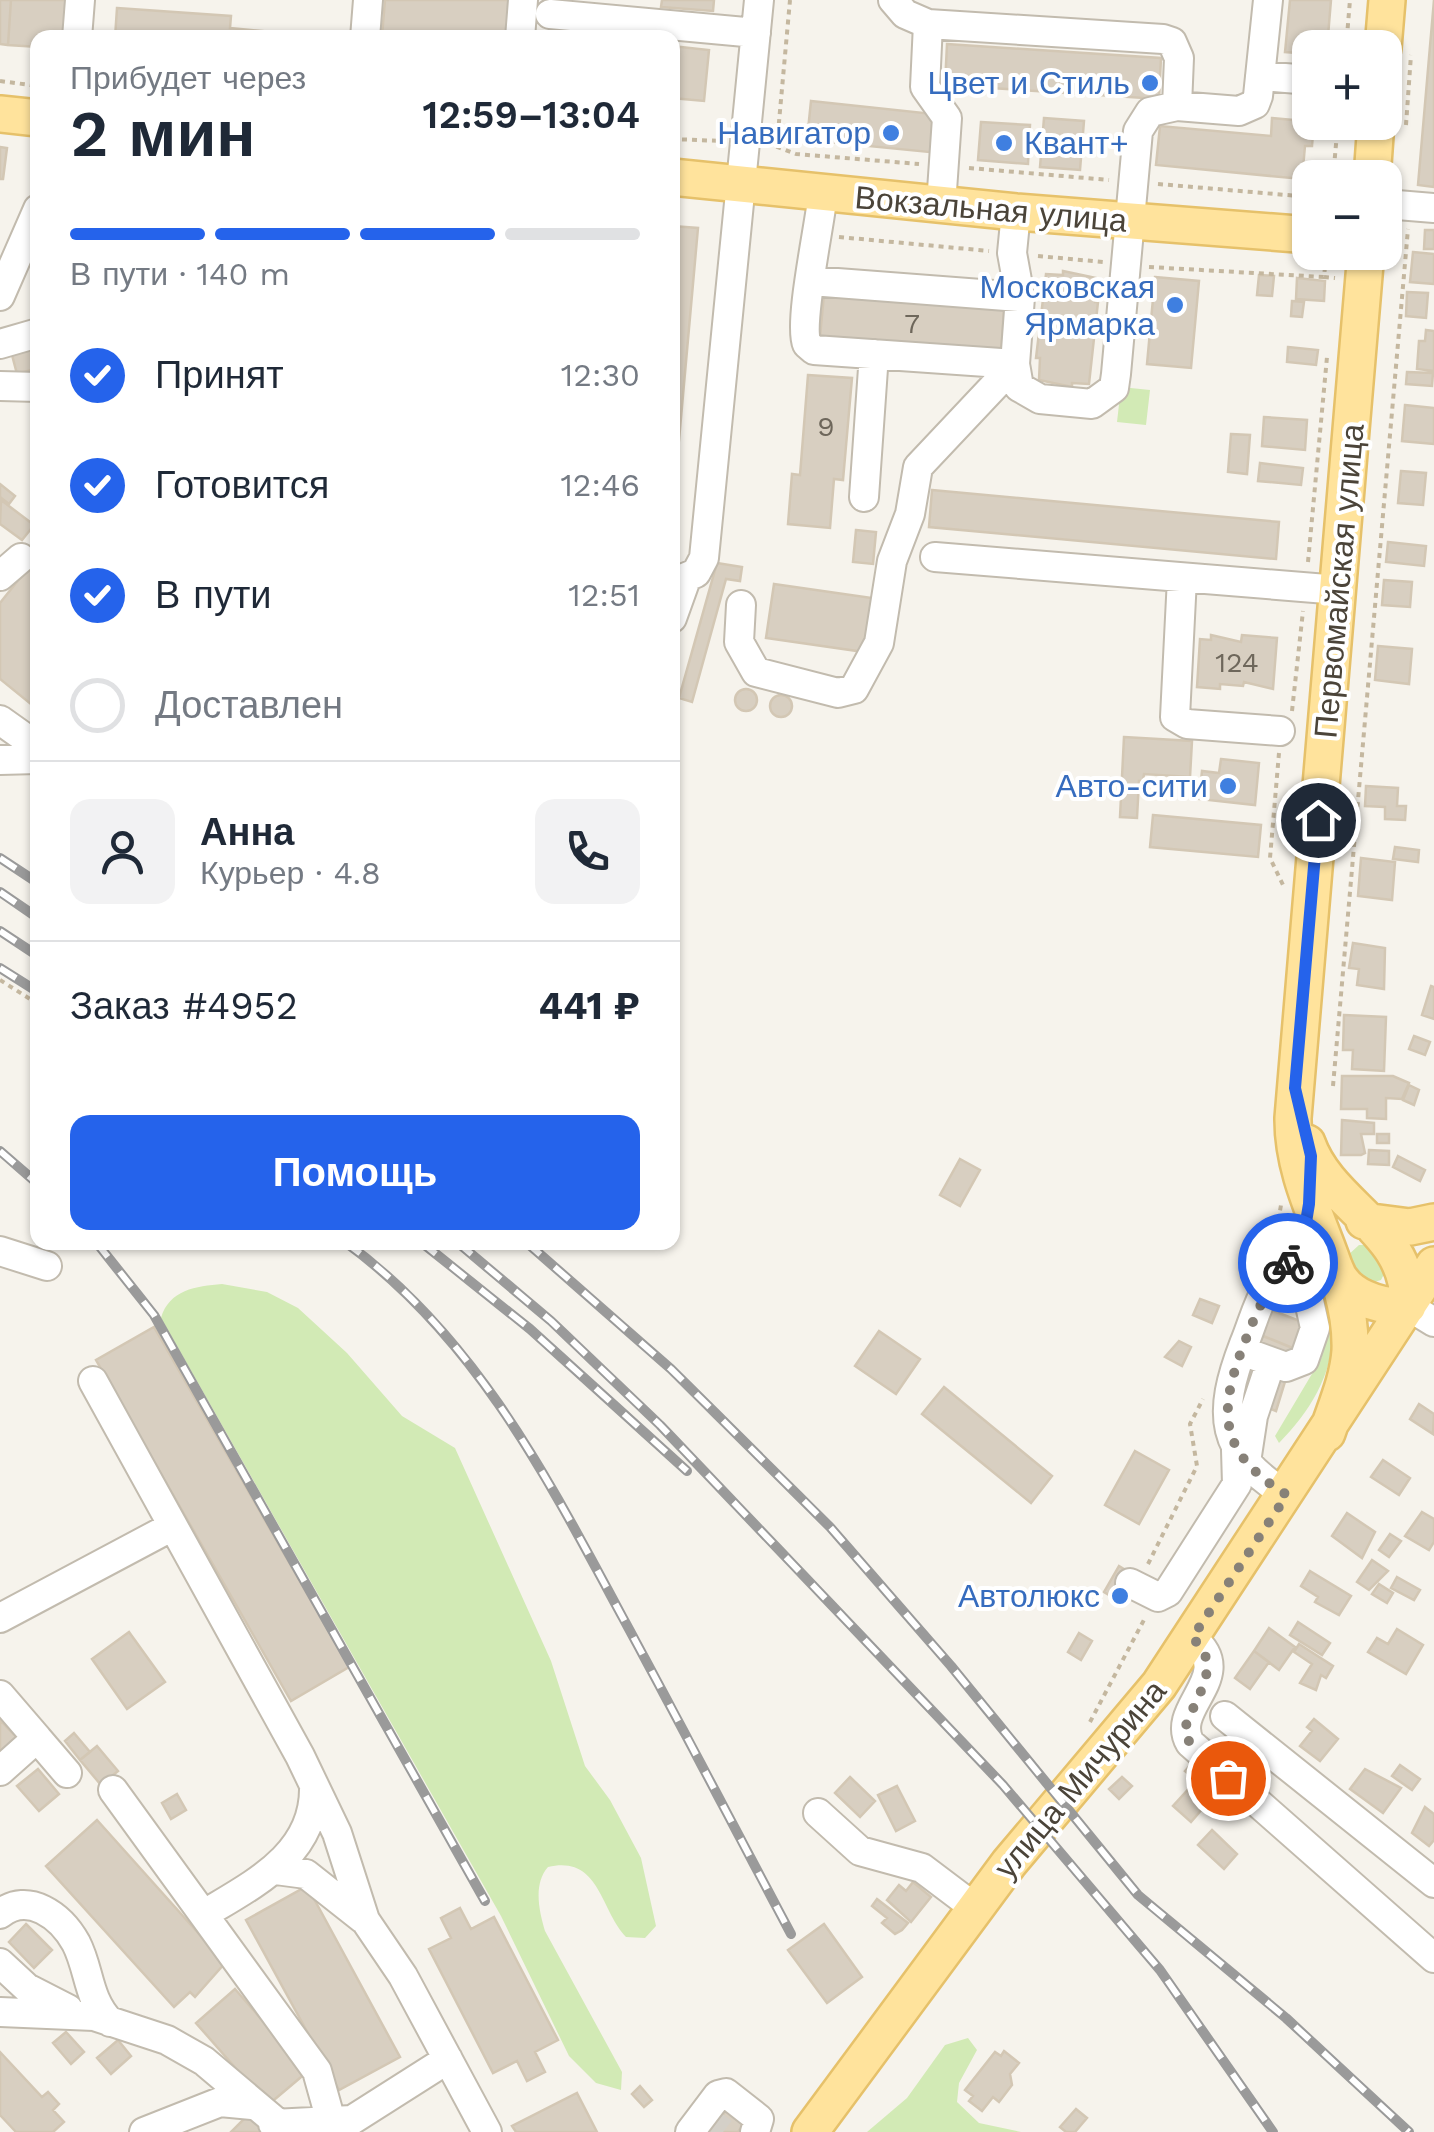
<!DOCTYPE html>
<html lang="ru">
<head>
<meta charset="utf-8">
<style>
  :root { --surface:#fff; --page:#f2f2f3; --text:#1f2937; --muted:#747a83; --line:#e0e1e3; --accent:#2563eb }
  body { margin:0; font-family:"Work Sans",sans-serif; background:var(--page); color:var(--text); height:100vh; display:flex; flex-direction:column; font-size:38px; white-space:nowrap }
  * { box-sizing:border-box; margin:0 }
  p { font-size:32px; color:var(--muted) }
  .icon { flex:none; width:55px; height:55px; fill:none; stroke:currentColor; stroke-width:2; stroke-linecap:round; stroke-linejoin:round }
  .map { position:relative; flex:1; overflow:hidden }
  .sheet { position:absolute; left:30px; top:30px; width:650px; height:1220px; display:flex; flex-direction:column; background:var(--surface); border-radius:20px; box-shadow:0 2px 8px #0004 }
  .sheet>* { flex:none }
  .tools { position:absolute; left:1292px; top:30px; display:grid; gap:20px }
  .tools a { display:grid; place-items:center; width:110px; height:110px; border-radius:20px; background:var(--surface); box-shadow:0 2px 8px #0004; font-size:50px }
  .pin { position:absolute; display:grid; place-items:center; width:85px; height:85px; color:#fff; margin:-42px; border:5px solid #fff; border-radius:50%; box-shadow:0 2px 10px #0007 }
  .courier { position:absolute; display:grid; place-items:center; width:100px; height:100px; margin:-50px; border:8px solid #2563eb; border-radius:50%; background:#fff; color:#222; box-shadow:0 2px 12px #0007 }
  .overview em { font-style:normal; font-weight:600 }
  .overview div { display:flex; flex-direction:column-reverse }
  .overview { display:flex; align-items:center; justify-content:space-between; height:170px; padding:0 40px }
  h1 { font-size:65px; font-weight:600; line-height:75px }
  .bar { display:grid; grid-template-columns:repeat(4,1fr); gap:15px 10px; align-content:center; height:120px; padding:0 40px }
  .bar i { height:12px; border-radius:8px; background:var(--line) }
  .bar .on { background:var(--accent) }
  .bar p { grid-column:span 4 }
  .line { display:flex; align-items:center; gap:25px; padding:0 40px; border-top:2px solid var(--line) }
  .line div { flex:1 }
  .round { display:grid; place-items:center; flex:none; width:105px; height:105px; border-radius:20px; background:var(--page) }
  ol { padding:0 40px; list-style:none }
  li { display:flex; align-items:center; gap:30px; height:110px }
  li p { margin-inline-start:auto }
  li .icon { padding:10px; border-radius:50%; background:var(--accent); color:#fff; stroke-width:4 }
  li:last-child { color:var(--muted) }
  li i { width:55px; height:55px; border:5px solid var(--line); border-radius:50% }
  .action { display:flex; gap:20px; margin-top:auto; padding:20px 40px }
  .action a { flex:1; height:115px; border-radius:20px; background:var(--accent); color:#fff; font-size:40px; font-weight:600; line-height:115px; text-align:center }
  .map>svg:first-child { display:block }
  .green { fill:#d2eab5 }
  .building { fill:#d8cfc1; stroke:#d3c7b4; stroke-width:2.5 }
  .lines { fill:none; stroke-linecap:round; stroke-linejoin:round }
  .minor-tunnel { stroke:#d4d0c8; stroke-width:28; stroke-dasharray:28 14; stroke-linecap:butt }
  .minor-casing { stroke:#c2bbae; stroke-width:32 }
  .major-casing { stroke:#e6c16a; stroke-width:40 }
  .path { stroke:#c4b79f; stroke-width:4; stroke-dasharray:5 5; stroke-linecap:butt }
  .minor { stroke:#fff; stroke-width:28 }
  .major { stroke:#ffe39c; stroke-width:35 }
  .rail-casing { stroke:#9a9a9a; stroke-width:10 }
  .rail { stroke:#fff; stroke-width:6; stroke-dasharray:19; stroke-linecap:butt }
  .done { stroke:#878178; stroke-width:10; stroke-dasharray:0 18 }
  .route { stroke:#2563eb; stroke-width:12 }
  .shop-dot { fill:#3f7fe0; stroke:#fff; stroke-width:4 }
  .labels { text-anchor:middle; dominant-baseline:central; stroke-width:8; stroke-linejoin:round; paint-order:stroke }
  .number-label { font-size:28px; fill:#6e675b }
  .shop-label { font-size:32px; fill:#366cbe; stroke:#fff; text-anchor:end }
  .street-label { font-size:32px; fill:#4b4439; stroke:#fff }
</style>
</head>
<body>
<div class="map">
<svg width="1434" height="2132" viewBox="0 0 1434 2132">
  <rect width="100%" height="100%" fill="#f6f3ec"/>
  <!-- green -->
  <path class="green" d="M1121 387 1150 390 1146 425 1117 422Z
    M1359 1245H1371L1386 1270 1381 1280 1371 1283 1353 1273 1347 1256Z
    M222 1284 267 1292 298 1308 347 1353 402 1416 455 1448 551 1661 585 1766 610 1800 641 1858 656 1926 645 1938 626 1937C600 1910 600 1855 548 1867 533 1884 539 1911 545 1931L622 2072 621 2090 596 2083 569 2056 501 1916 161 1318C169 1290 196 1286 222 1284Z
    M1320 1294H1325C1346 1350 1320 1402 1279 1443L1275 1436 1322 1357Z
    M968 2038 977 2050 959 2083 957 2102 979 2123 1021 2132H867L907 2098 945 2045Z"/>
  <!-- building -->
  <path class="building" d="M0 0H11L8 45 0 44Z
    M11 0H70L67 38H38V47L8 45Z
    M385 0H512L510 38 382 36Z
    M662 0H714L713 11 661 7Z
    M1290 0H1331L1327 48H1310V54L1285 52Z
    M1434 0V187L1418 185Z
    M117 8 231 16 230 28 337 38H115Z
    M947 44 1161 58 1159 99 945 85Z
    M672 46 709 50 704 101 672 98Z
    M811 101 943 115 939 153 807 140Z
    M1044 118 1084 121 1080 170 1040 167Z
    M1272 118 1314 122 1312 146H1305L1302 179 1156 165 1160 126 1271 136Z
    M981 122 1030 125 1028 164 978 160Z
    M0 147 7 148 3 179H0Z
    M672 226 698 228 672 518Z
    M1425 230H1434V249H1424Z
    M1413 252 1434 254V284L1410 282Z
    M1063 271 1096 278 1095 302H1098L1089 384 1072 383V387L1039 380 1040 358H1036L1046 274 1063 275Z
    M1259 275 1274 276 1272 296 1257 295Z
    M1155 277 1199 281 1191 368 1147 364Z
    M1297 278 1325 281 1324 301 1296 299Z
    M1407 292 1428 293 1426 318 1406 316Z
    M824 294 1004 309 1001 352 820 337Z
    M1292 301 1304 302 1302 317 1291 316Z
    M38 320V368L17 374 11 351Z
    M1426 330 1434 331V371L1417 369 1419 341H1425Z
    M1288 347 1318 350 1316 365 1287 362Z
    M1407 372 1433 373 1432 386 1406 384Z
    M808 375 852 378 843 480 834 479 830 528 788 524 792 474 800 475Z
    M1405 405 1434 408V444L1402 441Z
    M1264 417 1307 420 1305 450 1262 446Z
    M1231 434 1250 435 1247 474 1228 472Z
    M1260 463 1303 468 1301 485 1258 481Z
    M1401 471 1426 473 1423 505 1398 503Z
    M0 484 15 496 9 504 0 497Z
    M932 490 1279 522 1276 559 929 527Z
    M1 500 34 525 22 540 0 524Z
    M856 530 876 532 873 564 853 562Z
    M1388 542 1426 546 1424 566 1386 562Z
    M717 563 742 567 740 581 726 579 692 702 679 698Z
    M28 568 38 576 37 709 0 679V603Z
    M1384 580 1412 582 1410 607 1382 605Z
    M774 584 872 598 864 652 766 638Z
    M1211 635 1241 642 1242 635 1277 638 1273 689 1244 682 1243 686 1220 684V689L1197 687 1200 639 1211 640Z
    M1378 646 1412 649 1409 684 1375 680Z
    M735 700a11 11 0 1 1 22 0a11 11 0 1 1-22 0Z
    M770 706a11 11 0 1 1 22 0a11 11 0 1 1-22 0Z
    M1124 737 1192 741 1190 777 1144 774 1143 781H1139L1137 818 1120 817Z
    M1221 759 1259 763 1255 805 1199 799 1202 771 1219 773Z
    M1366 786 1398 788 1397 806H1406L1405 820 1385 819V807L1365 806Z
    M1153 815 1261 825 1258 857 1150 847Z
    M1395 847 1419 850 1418 862 1393 859Z
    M1361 858 1395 862 1392 900 1358 896Z
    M1353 943 1385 948 1384 989 1357 985 1359 969 1349 968Z
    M1431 986 1434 987V1019L1422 1015Z
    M1344 1015 1386 1017 1384 1071 1352 1069 1353 1050H1343Z
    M1414 1036 1430 1042 1425 1055 1409 1049Z
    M1342 1076H1393L1409 1083 1402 1099 1386 1098V1119L1367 1118V1109H1341Z
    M1409 1085 1419 1090 1414 1105 1403 1100Z
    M1342 1120 1374 1123V1134H1361L1365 1153 1361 1155H1341Z
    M1377 1134H1389V1143H1377Z
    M1369 1150 1389 1151V1165L1368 1164Z
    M1398 1156 1425 1170 1420 1181 1393 1167Z
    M960 1159 980 1170 960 1206 940 1195Z
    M1200 1299 1219 1306 1212 1323 1193 1315Z
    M1271 1310 1310 1325 1300 1351 1261 1335Z
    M154 1327 349 1667 291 1701 96 1360Z
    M879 1331 920 1359 896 1394 855 1366Z
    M1263 1336 1295 1349 1276 1411 1235 1395Z
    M1179 1341 1191 1347 1182 1366 1165 1357Z
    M944 1387 1052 1476 1031 1503 922 1414Z
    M1419 1404 1434 1414 1433 1434 1410 1419Z
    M1135 1451 1169 1470 1139 1524 1105 1505Z
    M1383 1460 1410 1478 1399 1495 1371 1477Z
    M1422 1512 1434 1519V1542L1429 1550 1405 1536Z
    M1347 1513 1375 1532 1362 1558 1332 1536Z
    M1390 1534 1401 1541 1389 1557 1379 1550Z
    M1372 1560 1388 1571 1369 1590 1357 1582Z
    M1119 1566 1127 1571 1117 1588 1126 1594 1121 1602 1104 1592Z
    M1310 1571 1351 1596 1339 1615 1315 1602 1318 1597 1301 1586Z
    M1397 1577 1420 1590 1414 1600 1391 1588Z
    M1379 1584 1393 1593 1387 1603 1372 1594Z
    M1298 1622 1330 1643 1322 1655 1290 1635Z
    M1269 1628 1295 1647 1279 1670 1254 1651Z
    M1397 1629 1423 1645 1406 1674 1368 1652 1377 1638 1388 1644Z
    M129 1632 165 1682 127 1709 92 1659Z
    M1079 1633 1092 1641 1081 1660 1068 1652Z
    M1299 1644 1333 1666 1326 1678 1321 1675 1316 1690 1300 1683 1312 1664 1294 1652Z
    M1254 1651 1269 1662 1250 1689 1235 1678Z
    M1314 1719 1338 1739 1320 1761 1300 1746 1312 1731 1307 1727Z
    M0 1720 19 1740 0 1757Z
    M74 1733 90 1752 80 1760 65 1741Z
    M97 1746 118 1771 101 1785 80 1760Z
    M1193 1762 1202 1770 1195 1779 1185 1771Z
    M1400 1765 1420 1779 1412 1790 1392 1776Z
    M38 1769 59 1794 39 1811 17 1786Z
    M1365 1769 1401 1788 1383 1813 1350 1789Z
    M1204 1772 1221 1787 1191 1822 1173 1806Z
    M850 1777 875 1801 860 1817 835 1793Z
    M1122 1777 1132 1786 1119 1799 1109 1789Z
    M897 1786 915 1821 896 1831 878 1795Z
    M177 1794 186 1810 171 1819 162 1803Z
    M1425 1807 1434 1814V1840L1429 1846 1412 1833Z
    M97 1820 225 1963 195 1997 190 1992 174 2007 46 1866Z
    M1212 1830 1237 1854 1224 1869 1198 1845Z
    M913 1882 931 1897 911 1922 887 1900 899 1885 906 1891Z
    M307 1886 400 2057 339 2090 246 1920Z
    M877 1899 908 1923 902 1930 895 1934 882 1923 887 1918 872 1906Z
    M460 1908 471 1929 494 1917 558 2040 535 2052 545 2072 527 2081 517 2061 493 2073 429 1949 451 1938 441 1918Z
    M26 1924 52 1950 34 1968 9 1942Z
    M824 1924 862 1977 827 2003 788 1950Z
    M235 1989 307 2072 268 2105 196 2023Z
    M66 2032 84 2052 71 2064 53 2043Z
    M118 2040 131 2056 111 2074 97 2058Z
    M1004 2051 1019 2063 1010 2074 1012 2085 999 2102 993 2097 982 2111 969 2101 973 2096 965 2090 995 2052 1001 2056Z
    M0 2052 42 2097 48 2092 59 2104 53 2110 64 2122 53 2132H16L0 2115Z
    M640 2086 652 2100 644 2107 632 2094Z
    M577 2093 597 2132H516L512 2126Z
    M733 2101 751 2114 738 2132H710Z
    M1076 2109 1087 2118 1075 2132H1066L1060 2127Z
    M248 2115 265 2132H231Z"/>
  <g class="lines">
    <!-- minor-tunnel -->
    <path class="minor-tunnel" d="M714 2125 723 2132"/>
    <!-- minor casing -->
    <g class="minor-casing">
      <path id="minor" d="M893 0 905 14 928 24 1163 39 1172 42 1179 58 1177 106 1239 111 1255 104 1258 96 1268 0
        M550 14 756 33
        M928 24 925 87 947 118 941 205
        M77 38 80 0
        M365 38 368 0
        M520 38 523 0
        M1260 76 1310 80
        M823 193C820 224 798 324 807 344L814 350 1015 364
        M1385 204 1434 208
        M1016 212 1012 253 1020 297 1015 364 1019 387 1040 399 1092 404 1114 388 1116 374 1138 131 1150 112 1177 106
        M811 281 1020 297
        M0 296 38 209
        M0 344 38 333
        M0 386 38 387
        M864 497 874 354
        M935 557 1339 590
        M0 576 21 558
        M1182 578 1175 717 1187 724 1280 731
        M672 583 696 573 704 558 759 0
        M741 605 739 642 756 672 838 693 854 689 879 643 892 561 910 514 918 467 1015 364
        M672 618 686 579
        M0 720 38 747
        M0 760 38 759
        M0 1251 47 1266
        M1408 1306 1434 1322
        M1242 1351 1286 1367 1304 1360 1315 1328 1298 1251
        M93 1381 300 1756 337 1833 365 1920 403 1976 487 2132
        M1246 1462 1253 1416 1271 1362
        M1287 1495C1219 1453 1217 1414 1244 1344 1252 1325 1257 1304 1268 1286L1281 1280 1335 1273
        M1130 1583 1158 1597 1168 1592 1237 1484 1236 1450
        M0 1618 173 1526
        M1192 1638C1239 1676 1169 1707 1190 1743L1434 1958
        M0 1695 37 1738 0 1771
        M1225 1716 1434 1883
        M37 1738 67 1773
        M113 1790 317 2071 334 2132
        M818 1813 860 1851 922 1868 975 1908
        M276 1870 306 1874 363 1919
        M206 1913C256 1883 316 1853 314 1786
        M0 1914C28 1891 61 1916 76 1943 90 1970 87 1998 110 2022
        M0 1963 27 1988 68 2009
        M0 2012 94 2016 167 2040 204 2061 288 2132
        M273 2124 352 2120 448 2059
        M144 2132 220 2102 252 2105
        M690 2132 718 2095 726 2093 759 2119 755 2132"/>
    </g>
    <!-- major casing -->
    <g class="major-casing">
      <path id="major" d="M1383 48 1387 0
        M0 114 38 118
        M672 177 1016 212 1310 235
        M1372 178 1376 122
        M1307 1143C1330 1208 1411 1229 1408 1306
        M1364 1221 1410 1227 1434 1222
        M1335 1268C1344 1296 1380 1308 1408 1306
        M1327 1433C1336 1406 1348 1379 1350 1351 1353 1269 1292 1200 1293 1118L1366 252
        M810 2132 1009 1863 1159 1685 1434 1265"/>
    </g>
    <!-- path -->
    <path class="path" d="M1346 48 1350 0
      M0 81 38 86
      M1406 125 1411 55
      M672 139 722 141
      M767 143 796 154 919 164
      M777 144 790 0
      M969 168 1109 180
      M1333 178 1338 122
      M1158 184 1310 197
      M839 237 989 251
      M1038 256 1103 262
      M1326 257 1324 277 1335 278
      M1149 267 1324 277
      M1308 562 1327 357
      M1292 711 1303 611
      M1279 753 1270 858 1283 885
      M0 980 38 1004
      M1333 1086 1408 229
      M1275 1240 1281 1205
      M1148 1564 1197 1466 1190 1424 1203 1399
      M1090 1722 1146 1616"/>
    <!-- minor -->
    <use href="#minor" class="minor"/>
    <!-- major -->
    <use href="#major" class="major"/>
    <!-- rail casing -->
    <g class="rail-casing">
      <path id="rail" d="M0 858 38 883
        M0 892 38 918
        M0 931 38 956
        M0 968 38 992
        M0 1151 38 1184
        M96 1242 154 1315 485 1901
        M345 1242C476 1337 548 1479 623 1618 680 1723 735 1829 791 1934
        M421 1242 530 1329 687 1471
        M457 1242 551 1321 660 1425 1003 1785 1160 1970 1273 2132
        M526 1242 671 1369 830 1527 951 1666 1138 1895 1286 2018 1409 2132"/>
    </g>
    <!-- rail -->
    <use href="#rail" class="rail"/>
  </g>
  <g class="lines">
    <!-- done -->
    <path class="done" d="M1228 1778 1190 1743 1184 1732C1193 1698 1226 1666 1192 1638L1287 1495C1219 1453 1217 1414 1244 1344 1256 1313 1267 1288 1288 1263"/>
    <!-- route -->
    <path class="route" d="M1288 1263 1303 1240 1309 1204 1311 1156 1295 1088 1318 820"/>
  </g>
  <!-- markers -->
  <g class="shop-dot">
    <circle cx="1150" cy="83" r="10"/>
    <circle cx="891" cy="133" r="10"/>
    <circle cx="1004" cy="143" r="10"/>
    <circle cx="1175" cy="305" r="10"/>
    <circle cx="1228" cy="786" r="10"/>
    <circle cx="1120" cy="1596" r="10"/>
  </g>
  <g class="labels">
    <!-- number labels -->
    <g class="number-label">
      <text x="912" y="323">7</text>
      <text x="826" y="426">9</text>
      <text x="1237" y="662">124</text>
    </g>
    <!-- shop labels -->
    <g class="shop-label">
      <text x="1130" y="83">Цвет и Стиль</text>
      <text x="871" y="133">Навигатор</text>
      <text x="1024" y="143" text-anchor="start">Квант+</text>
      <text x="1155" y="287">Московская<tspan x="1155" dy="37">Ярмарка</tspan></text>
      <text x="1208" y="786">Авто-сити</text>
      <text x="1100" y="1596">Автолюкс</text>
    </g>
    <!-- street labels -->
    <g class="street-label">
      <text transform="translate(991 209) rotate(5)">Вокзальная улица</text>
      <text transform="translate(1339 581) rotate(-85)">Первомайская улица</text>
      <text transform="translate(1080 1779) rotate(-50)">улица Мичурина</text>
    </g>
  </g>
</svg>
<div class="tools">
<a>+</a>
<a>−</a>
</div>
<div class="pin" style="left:1228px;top:1778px;background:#ea580c"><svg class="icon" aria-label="bag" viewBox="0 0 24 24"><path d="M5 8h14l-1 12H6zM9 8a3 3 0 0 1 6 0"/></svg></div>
<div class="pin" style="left:1318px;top:820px;background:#1f2937"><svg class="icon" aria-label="home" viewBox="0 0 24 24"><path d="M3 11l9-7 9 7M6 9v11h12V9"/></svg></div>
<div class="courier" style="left:1288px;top:1263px"><svg class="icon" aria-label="bike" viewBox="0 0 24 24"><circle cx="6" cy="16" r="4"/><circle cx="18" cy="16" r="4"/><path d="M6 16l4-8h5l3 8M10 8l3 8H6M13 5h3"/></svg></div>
<section class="sheet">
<div class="overview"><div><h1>2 мин</h1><p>Прибудет через</p></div><em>12:59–13:04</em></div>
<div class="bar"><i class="on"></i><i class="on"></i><i class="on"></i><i></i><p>В пути · 140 m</p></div>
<ol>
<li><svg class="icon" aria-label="check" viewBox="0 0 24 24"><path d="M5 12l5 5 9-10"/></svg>Принят<p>12:30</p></li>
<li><svg class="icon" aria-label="check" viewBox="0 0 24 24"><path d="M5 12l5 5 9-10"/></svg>Готовится<p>12:46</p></li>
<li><svg class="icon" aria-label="check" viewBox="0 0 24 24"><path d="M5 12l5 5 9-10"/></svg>В пути<p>12:51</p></li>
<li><i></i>Доставлен</li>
</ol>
<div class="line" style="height:180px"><a class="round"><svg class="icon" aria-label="person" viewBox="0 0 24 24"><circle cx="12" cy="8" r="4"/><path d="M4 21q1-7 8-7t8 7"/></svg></a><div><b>Анна</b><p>Курьер · 4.8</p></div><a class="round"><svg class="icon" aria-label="phone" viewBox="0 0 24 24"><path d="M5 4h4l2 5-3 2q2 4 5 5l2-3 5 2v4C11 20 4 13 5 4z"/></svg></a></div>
<div class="line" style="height:130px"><div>Заказ #4952</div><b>441 ₽</b></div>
<div class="action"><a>Помощь</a></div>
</section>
</div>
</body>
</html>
